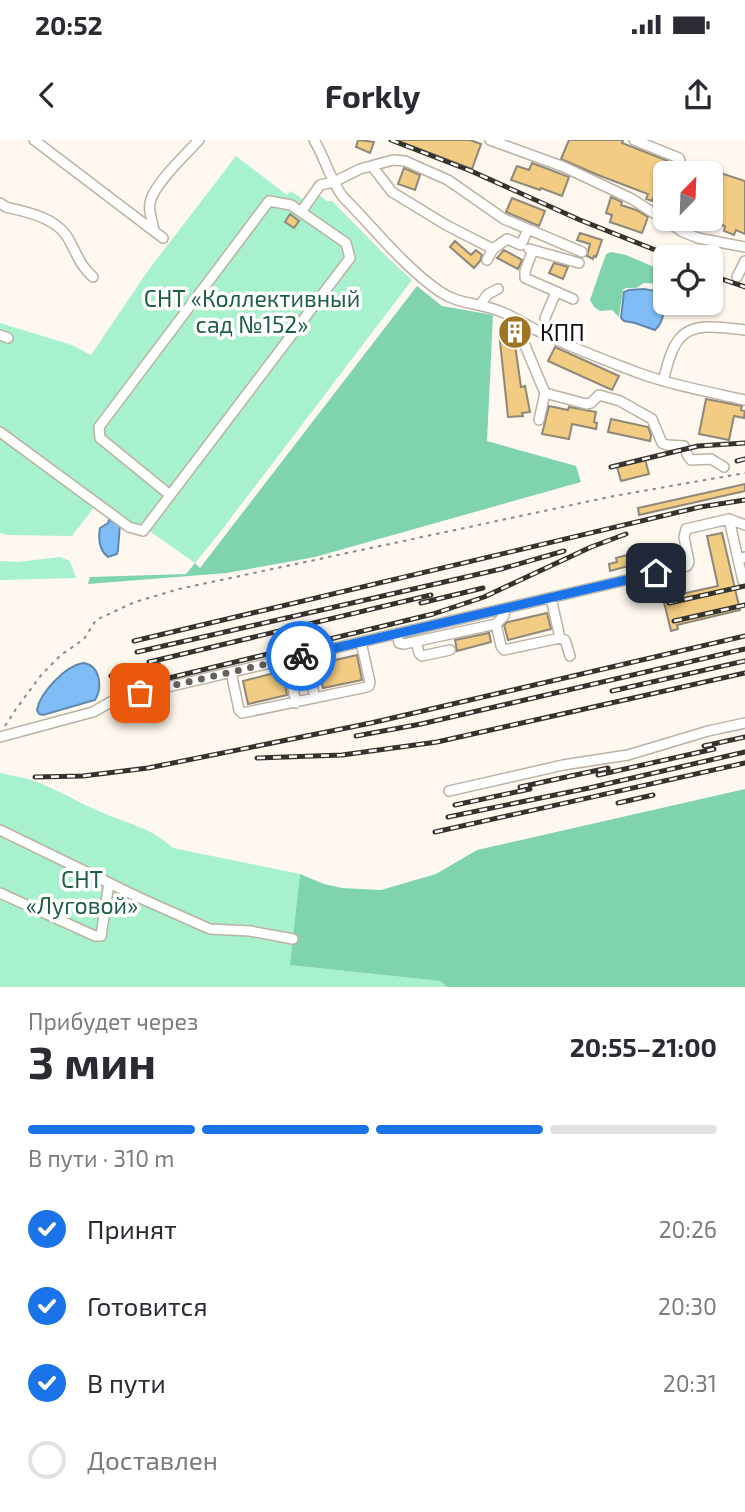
<!DOCTYPE html>
<html lang="ru">
<head>
<meta charset="utf-8">
<style>
  :root { --surface:#fff; --page:#f7f7f7; --text:#2b2b33; --muted:#7c7c81; --line:#e1e1e2; --accent:#1a73e8 }
  body { margin:0; font-family:"Exo 2",sans-serif; background:var(--page); color:var(--text); height:100vh; display:flex; flex-direction:column; font-size:26px; white-space:nowrap }
  * { box-sizing:border-box; margin:0 }
  p { font-size:23px; color:var(--muted) }
  .icon { flex:none; width:38px; height:38px; fill:none; stroke:currentColor; stroke-width:2; stroke-linecap:round; stroke-linejoin:round }
  .map { position:relative; height:847px; overflow:hidden }
  .details { display:flex; flex-direction:column; background:var(--surface); flex:1 }
  .details>* { flex:none }
  .needle { width:46px; rotate:23deg }
  .buttons { position:absolute; left:653px; top:21px; display:grid; gap:14px }
  .buttons a { display:grid; place-items:center; width:70px; height:70px; border-radius:10px; background:var(--surface); box-shadow:0 2px 5px #0004; font-size:35px }
  .pin { position:absolute; display:grid; place-items:center; width:60px; height:60px; color:#fff; margin:-30px; border-radius:14px; box-shadow:0 4px 10px #0006 }
  .courier { position:absolute; display:grid; place-items:center; width:70px; height:70px; margin:-35px; border:5px solid #1a73e8; border-radius:50%; background:#fff; color:#222; box-shadow:0 2px 9px #0007 }
  .summary em { font-style:normal; font-weight:700 }
  .summary div { display:flex; flex-direction:column-reverse }
  .summary { display:flex; align-items:center; justify-content:space-between; height:119px; padding:0 28px }
  h1 { font-size:46px; font-weight:700; line-height:52px }
  .bar { display:grid; grid-template-columns:repeat(4,1fr); gap:10px 7px; align-content:center; height:84px; padding:0 28px }
  .bar i { height:9px; border-radius:5px; background:var(--line) }
  .bar .active { background:var(--accent) }
  .bar p { grid-column:span 4 }
  ol { padding:0 28px; list-style:none }
  li { display:flex; align-items:center; gap:21px; height:77px }
  li p { margin-inline-start:auto }
  li .icon { padding:7px; border-radius:50%; background:var(--accent); color:#fff; stroke-width:4 }
  li:last-child { color:var(--muted) }
  li i { width:38px; height:38px; border:4px solid var(--line); border-radius:50% }
  .status { display:flex; justify-content:space-between; align-items:center; height:49px; padding:0 35px; background:var(--surface); direction:ltr }
  .status svg { height:19px; fill:currentColor }
  header { display:flex; justify-content:space-between; align-items:center; height:91px; padding:0 28px; background:var(--surface); font-size:32px; font-weight:700 }
  .map>svg:first-child { display:block }
  .green { fill:#a7f1cd }
  .forest { fill:#7fd4ac }
  .water { fill:#80bcf5; stroke:#5f88af; stroke-width:2 }
  .building { fill:#f2cc82; stroke:#8f8778; stroke-width:2 }
  .lines { fill:none; stroke-linecap:round; stroke-linejoin:round }
  .minor-casing { stroke:#bbb2a3; stroke-width:12 }
  .path { stroke:#8e8a82; stroke-width:2; stroke-dasharray:3.5 5; stroke-linecap:butt }
  .minor { stroke:#fff; stroke-width:9 }
  .rail-casing { stroke:#36332d; stroke-width:5 }
  .rail { stroke:#fff; stroke-width:2.5; stroke-dasharray:8; stroke-linecap:butt }
  .done { stroke:#65615a; stroke-width:7; stroke-dasharray:0 12.6 }
  .route { stroke:#1a73e8; stroke-width:9 }
  .labels { text-anchor:middle; dominant-baseline:central; stroke-width:7; stroke-linejoin:round; paint-order:stroke }
  .park-label { font-size:23px; fill:#1e5f44; stroke:#fff }
  .poi-label { font-size:23px; fill:#13100b; stroke:#fff; text-anchor:start }
</style>
</head>
<body>
<div class="status"><b>20:52</b><svg viewBox="0 0 49 12"><path d="M0 12V9h3v3zM5 12V6h3v6zM10 12V3h3v9zM15 12V0h3v12zM26 1h20v11H26zM47 4h2v5h-2z"/></svg></div>
<header><svg class="icon" aria-label="back" viewBox="0 0 24 24"><path d="M15 5l-7 7 7 7"/></svg>Forkly<svg class="icon" aria-label="share" viewBox="0 0 24 24"><path d="M12 15V3M7 8l5-5 5 5M5 13v7h14v-7"/></svg></header>
<div class="map">
<svg width="745" height="847" viewBox="0 0 745 847">
  <rect width="100%" height="100%" fill="#fef8ee"/>
  <!-- green -->
  <path class="green" d="M236 16 287 55 290 51 303 59 311 49 327 61H332L387 117 412 140 218 395 195 423 148 390 144 393 95 366 72 396 8 395 0 393V183L72 205 91 215 147 132Z
    M60 417 70 421 76 438 0 440V421L18 422Z
    M0 633C14 636 29 638 42 644 62 652 81 664 101 672 128 684 150 687 173 708L300 734 291 825 440 841 447 847H0Z"/>
  <!-- forest -->
  <path class="forest" d="M611 112 626 115 661 130 665 135 664 140 658 144 644 143 636 148H626L623 150 619 177 612 170 600 171 594 167 590 160 606 114Z
    M417 146 442 166 493 175 487 301 576 326 581 342 315 417 227 433 88 444 90 437 186 434 195 423 200 428Z
    M745 649V847H447L440 841 290 825 300 734 324 744 342 748 381 750 436 734 477 710Z"/>
  <!-- water -->
  <path class="water" d="M644 149 661 152 665 154C665 165 665 181 655 190L635 183 624 181 621 178 624 152 629 150Z
    M109 380 120 384 118 410 117 414 108 417C99 410 98 399 100 388L108 383Z
    M83 523C100 525 103 547 95 560L43 575 39 574 37 570C40 553 65 526 83 523Z"/>
  <!-- building -->
  <path class="building" d="M358 0 374 2 370 13 356 7Z
    M396 0H470L481 4 472 29Z
    M569 0H623L622 3 668 21 652 61 646 59 648 54 598 35 561 19Z
    M532 23 569 37 562 56 541 48 540 50 511 40 517 26 529 30Z
    M699 26 745 41V94L736 90 734 95 724 91 725 86 715 83 717 78 710 75V33H697Z
    M404 28 420 35 415 50 398 44Z
    M611 57 622 62 621 65 636 70 648 77 642 93 610 82 612 75 606 73Z
    M512 58 545 71 539 86 506 72Z
    M290 74 299 81 294 88 285 82Z
    M580 93 602 100 596 117 594 116 593 119 587 116 590 104 577 100Z
    M455 101 471 115 476 110 482 115 480 121 474 128 450 107Z
    M504 110 522 120 518 129 497 118Z
    M554 123 568 127 563 139 549 133Z
    M515 191 514 198 521 247 525 246 530 272 522 273 523 276 508 277 499 192Z
    M555 207 619 236 612 250 548 221Z
    M706 259 742 266 741 270 745 271 744 278 734 276 729 300 699 294Z
    M549 266 568 270 569 267 596 272 594 282 597 283 596 289 572 284 569 299 542 294Z
    M611 279 648 287 651 295 650 301 608 292Z
    M645 319 649 334 621 341 617 327Z
    M745 344V351L639 375 638 368Z
    M722 393 740 470 677 485 678 489 671 491 663 458 718 446 707 396Z
    M657 407 661 421 633 429 632 425 610 431 609 424 617 422 616 418Z
    M547 473 551 489 508 500 504 485 508 482Z
    M489 493 491 502 457 511 455 500Z
    M357 515 362 540 323 548 318 524Z
    M282 531 287 555 248 564 243 541Z"/>
  <g class="lines">
    <!-- minor casing -->
    <g class="minor-casing">
      <path id="minor" d="M34 0 163 98
        M314 0C325 18 330 40 343 57 375 89 402 125 439 151 460 166 482 162 504 173 517 178 529 187 542 193 572 208 605 220 636 232 671 245 709 252 745 260
        M490 0 564 27 632 59 683 92 698 98 745 107
        M634 0 679 18 680 21 675 33
        M372 26 392 52 446 85 493 109 507 99 521 105 528 89
        M0 63 6 67C27 72 53 77 66 95 76 110 78 124 93 137
        M301 72 320 45 334 42 360 29 393 20 405 21 448 40 504 79 582 112
        M659 78 665 62
        M154 91C153 82 148 71 150 63 153 45 186 14 199 0
        M529 109 579 123
        M533 110 525 131V138L573 159
        M487 120 493 109
        M737 137 745 121
        M480 165 488 154 498 149
        M545 178 556 152
        M524 184 521 196 545 253 586 264 591 263 599 255 620 261 652 279 662 303 667 305 684 306 688 316 691 320 711 319 724 327
        M0 195 8 198
        M663 241C667 227 670 210 680 198 694 181 726 188 745 190
        M539 280 545 253
        M0 292 129 387 143 391 350 118 346 103 291 65 269 61 99 287 100 298 170 355
        M729 379 738 419 745 417
        M738 419 743 441
        M551 458 560 498
        M496 484 501 506 504 510 560 498 565 500 570 516
        M397 494 399 503 404 504 496 484 504 476V469
        M416 502 419 513 422 516 450 510
        M305 515 315 558
        M287 519 296 563
        M231 532 239 570 242 573 367 547 369 546 370 542 361 502
        M0 597 93 572 116 559 682 427 687 426 689 422 684 397 686 389 729 379 745 385
        M449 651 563 625 628 615 708 591 745 583
        M0 690 140 758 210 789 250 791 293 799
        M0 753 95 796H101L109 743"/>
    </g>
    <!-- path -->
    <path class="path" d="M5 586 16 569 42 534 61 515 84 499 96 480 135 462 179 449 614 356 745 333"/>
    <!-- minor -->
    <use href="#minor" class="minor"/>
    <!-- rail casing -->
    <g class="rail-casing">
      <path id="rail" d="M391 0 471 31 580 80 673 117
        M710 135 745 147
        M737 321 745 319
        M611 327 698 306 745 303
        M421 463 483 448
        M669 463 745 446
        M674 481 745 465
        M134 501 700 367 745 360
        M137 512 501 429 564 411
        M149 522 431 455
        M111 536 159 525
        M115 551 433 474 484 457 591 407 626 394
        M612 551 745 521
        M356 596 421 584 745 509
        M704 606 745 597
        M257 618 342 615 437 602 745 533
        M598 635 714 609
        M35 637 83 636 148 628 371 583 745 496
        M520 647 608 628
        M618 663 653 655
        M455 665 530 649
        M448 677 589 648 745 612
        M435 692 745 623"/>
    </g>
    <!-- rail -->
    <use href="#rail" class="rail"/>
  </g>
  <g class="lines">
    <!-- done -->
    <path class="done" d="M140 553 301 516"/>
    <!-- route -->
    <path class="route" d="M301 516 656 433"/>
  </g>
  <!-- icons -->
  <defs>
    <g id="building-disc" transform="scale(1.75)"><circle r="9.5" fill="#a17425" stroke="#fff"/><path d="M-4-6H4V6H1V3H-1V6H-4ZM-2.5-4.3h1.7v1.8h-1.7ZM.8-4.3h1.7v1.8H.8ZM-2.5-1h1.7V.8h-1.7ZM.8-1h1.7V.8H.8Z" fill="#fff"/></g>
  </defs>
  <g fill-rule="evenodd">
    <use href="#building-disc" x="515" y="192"/>
  </g>
  <g class="labels">
    <!-- park labels -->
    <g class="park-label">
      <text x="252" y="158">СНТ «Коллективный<tspan x="252" dy="26">сад №152»</tspan></text>
      <text x="82" y="739">СНТ<tspan x="82" dy="26">«Луговой»</tspan></text>
    </g>
    <!-- poi labels -->
    <g class="poi-label">
      <text x="540" y="192">КПП</text>
    </g>
  </g>
</svg>
<div class="buttons">
<a><svg class="needle" viewBox="-14 -14 28 28"><path d="M0-13l5 13h-10z" fill="#e53935"/><path d="M0 13l5-13h-10z" fill="#7c7c81"/></svg></a>
<a><svg class="icon" aria-label="locate" viewBox="0 0 24 24"><circle cx="12" cy="12" r="6"/><path d="M12 2v4M12 18v4M2 12h4M18 12h4"/></svg></a>
</div>
<div class="pin" style="left:140px;top:553px;background:#ea580c"><svg class="icon" aria-label="bag" viewBox="0 0 24 24"><path d="M5 8h14l-1 12H6zM9 8a3 3 0 0 1 6 0"/></svg></div>
<div class="pin" style="left:656px;top:433px;background:#1f2937"><svg class="icon" aria-label="home" viewBox="0 0 24 24"><path d="M3 11l9-7 9 7M6 9v11h12V9"/></svg></div>
<div class="courier" style="left:301px;top:516px"><svg class="icon" aria-label="bike" viewBox="0 0 24 24"><circle cx="6" cy="16" r="4"/><circle cx="18" cy="16" r="4"/><path d="M6 16l4-8h5l3 8M10 8l3 8H6M13 5h3"/></svg></div>
</div>
<section class="details">
<div class="summary"><div><h1>3 мин</h1><p>Прибудет через</p></div><em>20:55–21:00</em></div>
<div class="bar"><i class="active"></i><i class="active"></i><i class="active"></i><i></i><p>В пути · 310 m</p></div>
<ol>
<li><svg class="icon" aria-label="check" viewBox="0 0 24 24"><path d="M5 12l5 5 9-10"/></svg>Принят<p>20:26</p></li>
<li><svg class="icon" aria-label="check" viewBox="0 0 24 24"><path d="M5 12l5 5 9-10"/></svg>Готовится<p>20:30</p></li>
<li><svg class="icon" aria-label="check" viewBox="0 0 24 24"><path d="M5 12l5 5 9-10"/></svg>В пути<p>20:31</p></li>
<li><i></i>Доставлен</li>
</ol>
</section>
</body>
</html>
